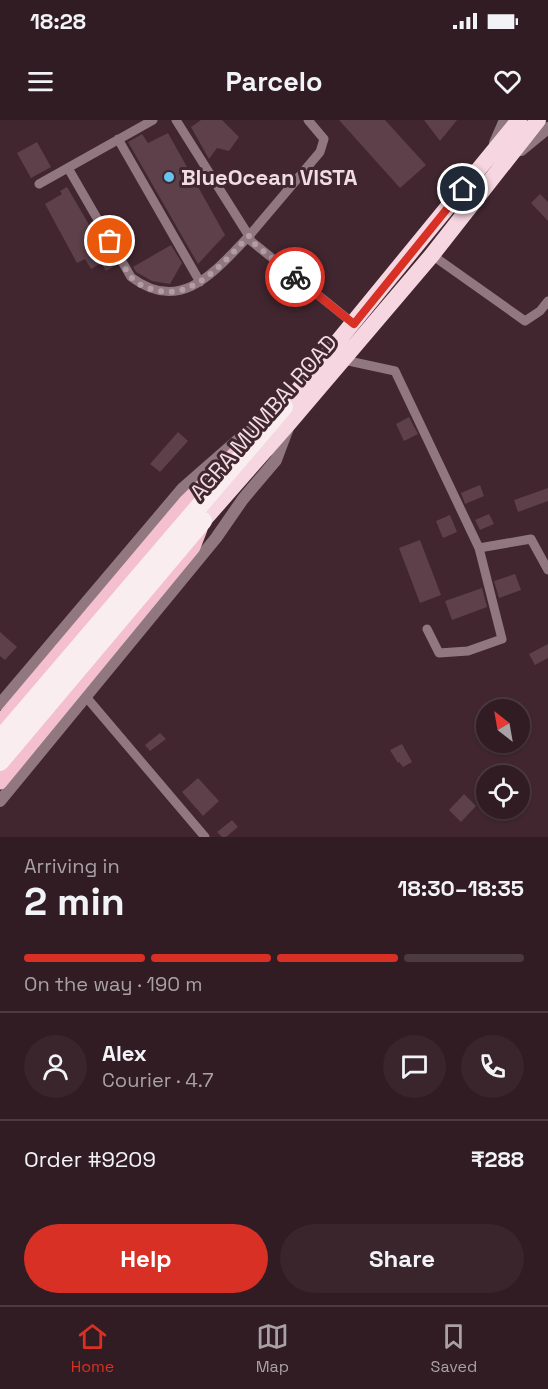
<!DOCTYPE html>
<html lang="en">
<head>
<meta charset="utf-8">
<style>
  :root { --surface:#311c23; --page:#39252b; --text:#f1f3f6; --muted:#a8a1a6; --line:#4c3a41; --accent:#d93025 }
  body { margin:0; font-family:"Space Grotesk",sans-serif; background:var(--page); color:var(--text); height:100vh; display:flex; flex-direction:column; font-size:22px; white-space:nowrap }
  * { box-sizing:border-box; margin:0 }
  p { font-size:20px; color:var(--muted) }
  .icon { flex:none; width:33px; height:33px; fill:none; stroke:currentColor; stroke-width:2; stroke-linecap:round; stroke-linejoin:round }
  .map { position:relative; height:717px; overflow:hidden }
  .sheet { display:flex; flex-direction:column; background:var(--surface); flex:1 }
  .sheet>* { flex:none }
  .needle { width:39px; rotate:329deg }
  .tools { position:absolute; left:476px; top:579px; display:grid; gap:12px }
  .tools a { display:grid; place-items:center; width:54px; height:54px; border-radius:50%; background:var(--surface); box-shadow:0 2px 4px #0004,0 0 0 2px var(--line); font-size:30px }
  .pin { position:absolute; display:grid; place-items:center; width:51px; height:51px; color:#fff; margin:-26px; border:3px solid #fff; border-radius:50%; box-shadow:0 2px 6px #0007 }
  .courier { position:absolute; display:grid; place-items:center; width:60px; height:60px; margin:-30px; border:4px solid #d93025; border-radius:50%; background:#fff; color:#222; box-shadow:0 2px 8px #0007 }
  .summary em { font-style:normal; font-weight:600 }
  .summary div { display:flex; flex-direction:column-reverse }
  .summary { display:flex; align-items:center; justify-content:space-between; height:102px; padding:0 24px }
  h1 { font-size:39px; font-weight:600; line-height:45px }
  .bar { display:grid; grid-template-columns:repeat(4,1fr); gap:9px 6px; align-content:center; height:72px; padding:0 24px }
  .bar i { height:8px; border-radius:4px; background:var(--line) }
  .bar .active { background:var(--accent) }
  .bar p { grid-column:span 4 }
  .line { display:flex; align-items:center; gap:15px; padding:0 24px; border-top:2px solid var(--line) }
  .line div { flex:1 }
  .round { display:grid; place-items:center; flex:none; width:63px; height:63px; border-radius:32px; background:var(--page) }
  .button { display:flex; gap:12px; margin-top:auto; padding:12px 24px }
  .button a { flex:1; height:69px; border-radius:36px; background:var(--accent); color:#fff; font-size:24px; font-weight:600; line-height:69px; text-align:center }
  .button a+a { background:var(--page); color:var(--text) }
  .status { display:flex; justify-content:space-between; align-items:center; height:42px; padding:0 30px; background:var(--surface); direction:ltr }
  .status svg { height:16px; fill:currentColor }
  header { display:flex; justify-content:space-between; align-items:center; height:78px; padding:0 24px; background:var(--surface); font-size:27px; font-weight:600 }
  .tabs { display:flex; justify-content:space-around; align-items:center; height:84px; border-top:2px solid var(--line); background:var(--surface); font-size:16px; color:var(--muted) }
  .tabs a { display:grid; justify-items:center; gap:3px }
  .tabs .active { color:var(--accent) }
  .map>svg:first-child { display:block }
  .building { fill:#5d4049 }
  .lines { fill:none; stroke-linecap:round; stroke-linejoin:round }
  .minor { stroke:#917880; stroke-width:9 }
  .tertiary { stroke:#917880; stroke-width:12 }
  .primary { stroke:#f4c0d0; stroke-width:15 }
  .trunk { stroke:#f6d6e0; stroke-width:16 }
  .motorway { stroke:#f9edf0; stroke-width:18 }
  .done { stroke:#b39da4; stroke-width:6; stroke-dasharray:0 10.8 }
  .route { stroke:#d93025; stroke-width:8 }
  .poi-dot { fill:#65c5ee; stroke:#41262f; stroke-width:2 }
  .labels { text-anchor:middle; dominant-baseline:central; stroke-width:6; stroke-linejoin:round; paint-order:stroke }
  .poi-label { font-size:22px; font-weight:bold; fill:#f0dde3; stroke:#41262f; text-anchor:start }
  .street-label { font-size:22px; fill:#f0dde3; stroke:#41262f }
</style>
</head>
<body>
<div class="status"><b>18:28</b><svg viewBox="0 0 49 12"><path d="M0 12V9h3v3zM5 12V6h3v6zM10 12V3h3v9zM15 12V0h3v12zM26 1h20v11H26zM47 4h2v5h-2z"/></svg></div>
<header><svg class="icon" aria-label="menu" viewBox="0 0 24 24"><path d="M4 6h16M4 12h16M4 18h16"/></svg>Parcelo<svg class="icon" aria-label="heart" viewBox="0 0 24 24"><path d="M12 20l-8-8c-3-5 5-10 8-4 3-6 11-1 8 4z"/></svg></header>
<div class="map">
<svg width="548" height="717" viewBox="0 0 548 717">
  <rect width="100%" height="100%" fill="#41262f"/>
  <!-- building -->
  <path class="building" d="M201 0H222L239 17 229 31 217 28 209 39 191 7Z
    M339 0H385L426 45 400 68Z
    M424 0H457L440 21Z
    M168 13 225 115 198 144 128 22 142 14 148 23Z
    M37 22 51 47 31 58 17 33Z
    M67 67 91 108 85 111 94 127 100 123 113 147 106 151 101 143 91 149 85 139 77 143 45 84 62 74 60 71Z
    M540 74 548 82V101L531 83Z
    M171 125 182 143 170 164 152 161 136 152 133 147Z
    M409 297 418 314 404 321 396 304Z
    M178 312 188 321 160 352 150 344Z
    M480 365 484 376 465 384 461 373Z
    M548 368V381L518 392 514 380Z
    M489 394 494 404 480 410 475 400Z
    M450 395 457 412 443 418 436 401Z
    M420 420 441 475 420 483 399 428Z
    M515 454 521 470 499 478 494 461Z
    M482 468 487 487 452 500 445 481Z
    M0 512 17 527 5 540 0 536Z
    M548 524V538L535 545 529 534Z
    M160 613 166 619 150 631 145 625Z
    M402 624 412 642 403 647 399 642 398 643 390 630Z
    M198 658 219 681 203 696 182 672Z
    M464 674 476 686 461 702 449 690Z
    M232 700 238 707 226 717H222L217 712Z"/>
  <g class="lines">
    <!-- minor -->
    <path class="minor" d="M308 0 324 19 320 32 249 116 251 121 354 204
      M118 19 200 162
      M68 48 131 157C181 195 215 151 249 116L176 0
      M39 64 153 0
      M432 135 525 201 540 191 548 181
      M344 240 395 251 479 428 531 419 548 450
      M427 509 439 533 468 531 502 519 479 428
      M87 578 205 717"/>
    <!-- tertiary -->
    <path class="tertiary" d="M495 23 505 0
      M521 30 548 8
      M0 584 183 368 239 319 266 300
      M0 681 216 418 243 379 276 340 288 308"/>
    <!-- primary -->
    <path class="primary" d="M0 603 186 382 239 330
      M0 662 193 427 200 409"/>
    <!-- trunk -->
    <path class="trunk" d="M284 287 519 0
      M203 401 290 302 432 135 538 0"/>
    <!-- motorway -->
    <path class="motorway" d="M0 619 284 287
      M0 642 203 401"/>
  </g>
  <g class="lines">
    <!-- done -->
    <path class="done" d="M110 121C117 132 123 147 131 157 137 164 146 168 155 170 194 181 224 141 249 116L251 121 295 157"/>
    <!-- route -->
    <path class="route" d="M295 157 354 204 463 69"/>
  </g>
  <!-- markers -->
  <circle class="poi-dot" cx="169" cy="57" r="6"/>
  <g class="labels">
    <!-- poi labels -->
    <g class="poi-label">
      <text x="181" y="57">BlueOcean VISTA</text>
    </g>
    <!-- street labels -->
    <g class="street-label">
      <text transform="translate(263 297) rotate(-49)">AGRA MUMBAI ROAD</text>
    </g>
  </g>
</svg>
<div class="tools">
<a><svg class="needle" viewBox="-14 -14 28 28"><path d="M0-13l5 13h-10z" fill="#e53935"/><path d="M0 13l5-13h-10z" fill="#a8a1a6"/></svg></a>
<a><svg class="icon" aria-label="locate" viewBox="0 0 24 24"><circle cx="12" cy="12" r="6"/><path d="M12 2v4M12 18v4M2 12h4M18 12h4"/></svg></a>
</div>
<div class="pin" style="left:110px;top:121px;background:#ea580c"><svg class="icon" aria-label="bag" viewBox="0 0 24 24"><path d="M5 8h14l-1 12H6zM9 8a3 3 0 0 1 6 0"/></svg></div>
<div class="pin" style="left:463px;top:69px;background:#1f2937"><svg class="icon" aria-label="home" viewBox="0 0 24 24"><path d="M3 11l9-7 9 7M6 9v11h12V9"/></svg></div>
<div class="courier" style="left:295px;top:157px"><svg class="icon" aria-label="bike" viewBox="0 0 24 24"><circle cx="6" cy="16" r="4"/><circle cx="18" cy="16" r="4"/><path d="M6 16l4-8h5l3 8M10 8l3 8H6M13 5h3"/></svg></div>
</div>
<section class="sheet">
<div class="summary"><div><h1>2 min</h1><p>Arriving in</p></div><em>18:30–18:35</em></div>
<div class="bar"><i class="active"></i><i class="active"></i><i class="active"></i><i></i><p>On the way · 190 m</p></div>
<div class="line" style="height:108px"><a class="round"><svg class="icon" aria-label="person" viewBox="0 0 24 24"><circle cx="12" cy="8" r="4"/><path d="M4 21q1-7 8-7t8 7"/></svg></a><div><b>Alex</b><p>Courier · 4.7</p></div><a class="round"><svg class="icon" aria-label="chat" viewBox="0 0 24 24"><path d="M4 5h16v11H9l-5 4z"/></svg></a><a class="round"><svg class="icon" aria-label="phone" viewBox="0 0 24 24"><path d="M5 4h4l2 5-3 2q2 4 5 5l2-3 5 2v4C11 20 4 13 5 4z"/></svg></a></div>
<div class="line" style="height:78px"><div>Order #9209</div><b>₹288</b></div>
<div class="button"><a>Help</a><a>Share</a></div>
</section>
<nav class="tabs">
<a class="active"><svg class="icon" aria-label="home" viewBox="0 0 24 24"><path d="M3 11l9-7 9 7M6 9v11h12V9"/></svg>Home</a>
<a><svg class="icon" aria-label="map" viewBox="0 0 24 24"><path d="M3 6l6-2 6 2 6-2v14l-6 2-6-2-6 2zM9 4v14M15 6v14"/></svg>Map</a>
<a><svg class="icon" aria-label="saved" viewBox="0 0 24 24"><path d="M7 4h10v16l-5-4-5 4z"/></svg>Saved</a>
</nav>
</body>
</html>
